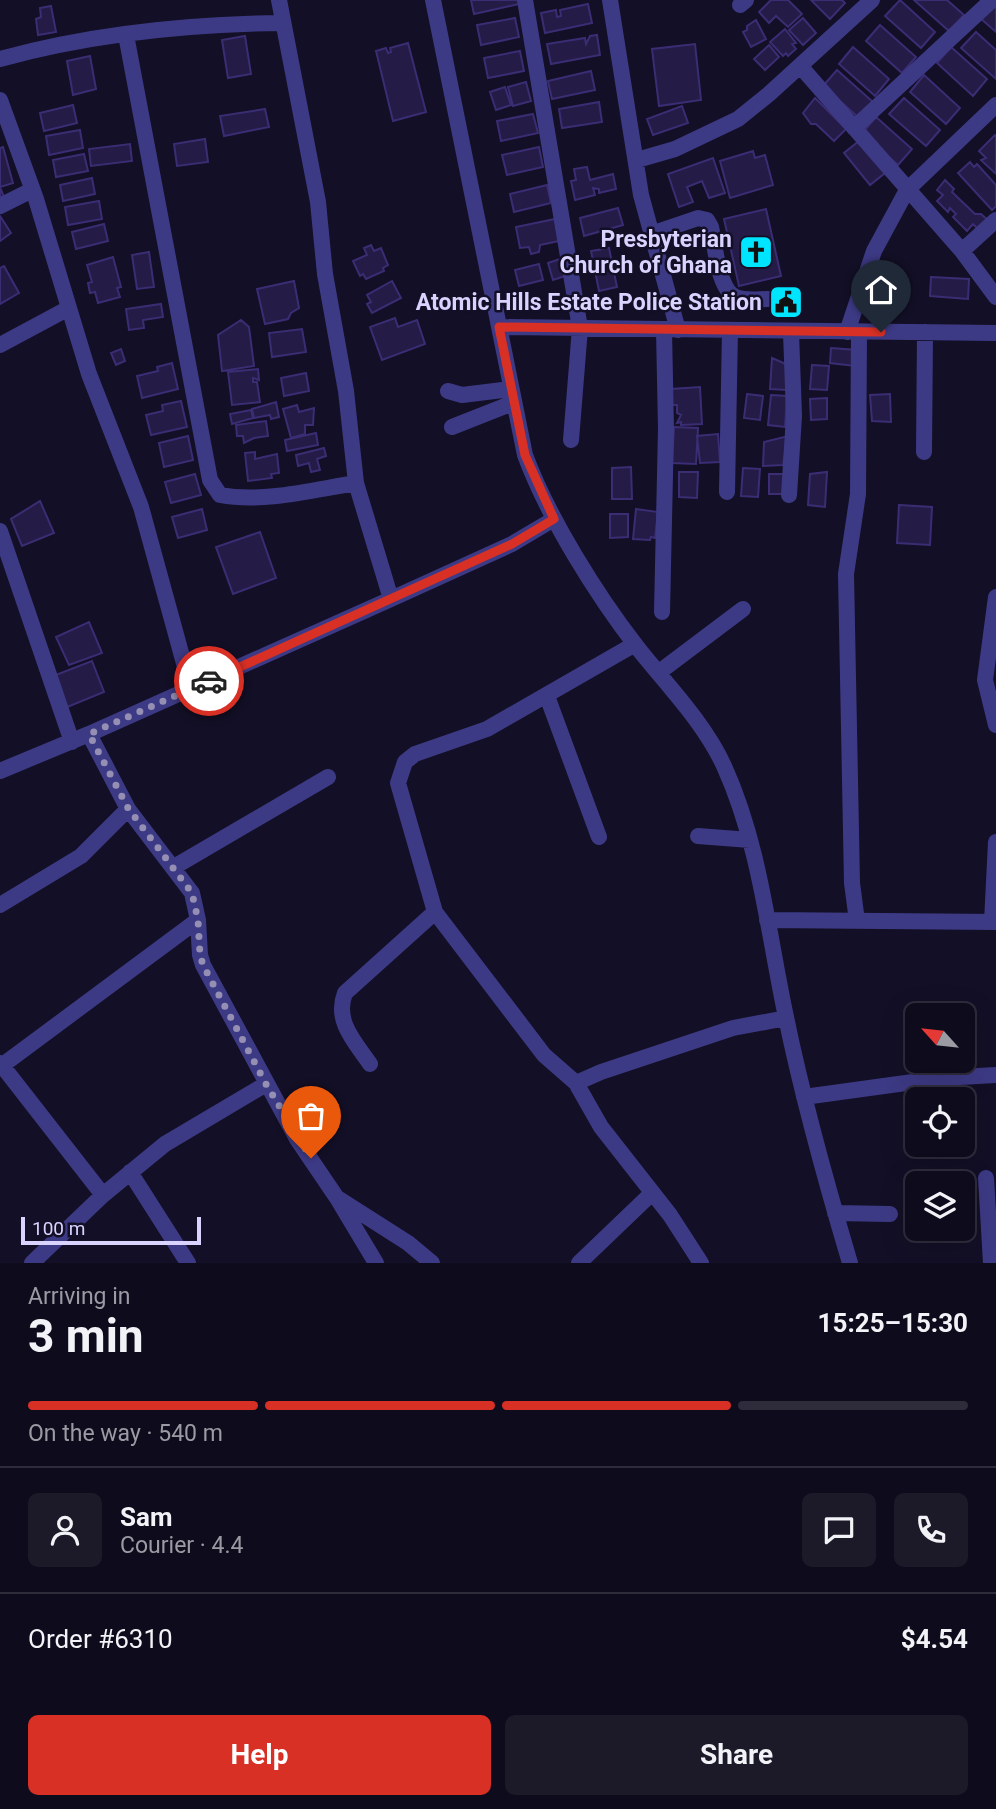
<!DOCTYPE html>
<html lang="en">
<head>
<meta charset="utf-8">
<style>
  :root { --surface:#0e0b1c; --page:#1c1929; --text:#f1f3f6; --muted:#9b9ba3; --line:#2e2b3b; --accent:#d93025 }
  body { margin:0; font-family:Roboto,sans-serif; background:var(--page); color:var(--text); height:100vh; display:flex; flex-direction:column; font-size:26px; white-space:nowrap }
  * { box-sizing:border-box; margin:0 }
  p { font-size:23px; color:var(--muted) }
  .icon { flex:none; width:38px; height:38px; fill:none; stroke:currentColor; stroke-width:2; stroke-linecap:round; stroke-linejoin:round }
  .map { position:relative; height:1263px; overflow:hidden }
  .side { display:flex; flex-direction:column; background:var(--surface); flex:1 }
  .side>* { flex:none }
  .needle { width:46px; rotate:297deg }
  .buttons { position:absolute; left:905px; top:1003px; display:grid; gap:14px }
  .buttons a { display:grid; place-items:center; width:70px; height:70px; border-radius:10px; background:var(--surface); box-shadow:0 7px 28px #0002,0 0 0 2px var(--line); font-size:35px }
  .scale { position:absolute; left:21px; bottom:18px; width:180px; box-sizing:border-box; padding-left:7px; border:4px solid #d9d4ff; border-top:0; font-size:19px; line-height:24px; white-space:nowrap; color:#d9d4ff; -webkit-text-stroke:5px #130f26; paint-order:stroke }
  .pin { position:absolute; display:grid; place-items:center; width:60px; height:60px; color:#fff; margin:-72px -30px; border-radius:50% 50% 50% 0; rotate:-45deg; box-shadow:0 0 7px #0007 }
  .pin .icon { rotate:45deg }
  .courier { position:absolute; display:grid; place-items:center; width:70px; height:70px; margin:-35px; border:5px solid #d93025; border-radius:50%; background:#fff; color:#222; box-shadow:0 2px 9px #0007 }
  .head em { font-style:normal; font-weight:700 }
  .head div { display:flex; flex-direction:column-reverse }
  .head { display:flex; align-items:center; justify-content:space-between; height:119px; padding:0 28px }
  h1 { font-size:46px; font-weight:700; line-height:52px }
  .bar { display:grid; grid-template-columns:repeat(4,1fr); gap:10px 7px; align-content:center; height:84px; padding:0 28px }
  .bar i { height:9px; border-radius:5px; background:var(--line) }
  .bar .selected { background:var(--accent) }
  .bar p { grid-column:span 4 }
  .line { display:flex; align-items:center; gap:18px; padding:0 28px; border-top:2px solid var(--line) }
  .line div { flex:1 }
  .round { display:grid; place-items:center; flex:none; width:74px; height:74px; border-radius:10px; background:var(--page) }
  .button { display:flex; gap:14px; margin-top:auto; padding:14px 28px }
  .button a { flex:1; height:80px; border-radius:10px; background:var(--accent); color:#fff; font-size:28px; font-weight:700; line-height:80px; text-align:center }
  .button a+a { background:var(--page); color:var(--text) }
  .map>svg:first-child { display:block }
  .building { fill:#241b47; stroke:#3b2d73; stroke-width:2 }
  .lines { fill:none; stroke-linecap:round; stroke-linejoin:round }
  .minor { stroke:#3d3a85; stroke-width:16 }
  .done { stroke:#948fb3; stroke-width:7; stroke-dasharray:0 12.6 }
  .route { stroke:#d93025; stroke-width:9 }
  .labels { text-anchor:middle; dominant-baseline:central; stroke-width:5; stroke-linejoin:round; paint-order:stroke }
  .poi-label { font-size:23px; font-weight:bold; fill:#d9d4ff; stroke:#130f26; text-anchor:end }
</style>
</head>
<body>
<div class="map">
<svg width="996" height="1263" viewBox="0 0 996 1263">
  <rect width="100%" height="100%" fill="#130f26"/>
  <!-- building -->
  <path class="building" d="M471 0H518L519 4 474 14Z
    M771 0H788L802 14 788 27 776 16 769 23 759 12Z
    M811 0H842L845 3 830 19Z
    M900 0 935 32 921 48 885 16Z
    M914 0H947L964 15 949 31Z
    M996 3V32L979 17Z
    M588 4 592 23 545 33 541 13 556 10 557 17 561 16 560 10Z
    M51 6 56 32 38 35 36 19 41 17 40 8Z
    M515 18 519 37 481 45 477 25Z
    M803 18 816 33 803 45 789 30Z
    M756 20 766 39 751 47 743 32 747 30V26Z
    M880 25 916 57 902 73 866 41Z
    M785 29 796 43 792 44 796 49 788 56 786 53 783 56 770 42Z
    M976 32 996 50V79L961 48Z
    M597 35 600 55 551 64 547 44 585 38 586 44 590 36Z
    M245 36 251 74 228 78 222 40Z
    M408 43 426 112 393 121 376 51 386 48 388 53 391 52 390 48Z
    M695 44 701 100 659 106 652 49Z
    M769 45 779 57 765 70 754 59Z
    M853 47 889 79 875 96 839 64Z
    M951 47 987 79 973 96 937 63Z
    M520 51 524 71 488 78 484 58Z
    M90 56 96 89 73 95 67 61Z
    M837 70 873 102 859 118 823 86Z
    M591 71 595 90 552 99 548 81Z
    M924 75 960 108 946 124 910 92Z
    M526 82 531 101 513 106 508 87Z
    M505 87 511 105 496 110 490 92Z
    M815 98 846 129 834 141 816 124H811L803 113Z
    M904 98 940 130 926 146 889 114Z
    M599 102 602 122 562 128 559 109Z
    M73 105 77 123 44 131 40 113Z
    M682 106 688 123 653 135 647 119Z
    M265 109 269 127 224 136 220 116Z
    M533 114 538 133 501 141 497 121Z
    M876 117 912 149 898 165 862 133Z
    M80 130 83 148 49 155 46 136Z
    M995 135H996V174L981 160 986 158 979 151Z
    M205 139 208 162 177 166 174 144Z
    M859 141 885 173 870 185 844 153Z
    M130 144 132 161 91 166 89 149Z
    M3 147 13 183 0 187 4 197 0 198V148Z
    M539 147 543 167 507 175 502 155Z
    M753 151 755 158 765 155 773 185 730 198 720 161Z
    M84 154 88 171 56 177 53 160Z
    M713 158 725 193 709 198 702 181 687 187 693 202 679 207 668 174Z
    M970 162 974 167 977 164 996 185V206L992 210 958 173Z
    M587 167 590 180 613 174 616 189 599 193V189L593 188 595 195 575 200 571 181 576 180 574 169Z
    M92 178 95 194 63 201 60 185Z
    M945 180 954 189 952 192 975 214H981L990 222 981 232 973 224 967 231 953 217 956 214 950 208 948 212 937 201 943 195 937 190Z
    M547 185 551 203 514 212 510 194Z
    M99 201 102 219 68 225 65 207Z
    M618 208 623 225 584 236 580 218Z
    M766 209 781 276 739 286 724 219Z
    M0 216 11 233 0 241Z
    M555 219 559 241 540 245 539 252 531 254 529 247 520 248 516 227Z
    M104 224 108 241 76 249 72 232Z
    M371 245 374 251 381 248 388 265 383 268 384 271 366 279 363 274 360 276 353 261 367 255 364 248Z
    M609 248 617 287 599 291 591 251Z
    M149 252 154 287 137 289 132 255Z
    M113 257 121 287 117 288 120 297 98 303 95 292 90 293 88 283 92 282 87 265Z
    M563 258 568 275 553 280 548 263Z
    M539 264 543 280 519 286 515 270Z
    M4 266 19 293 0 304V268Z
    M931 277 969 279 968 299 930 296Z
    M294 281 299 308 291 313 288 319 265 324 257 289Z
    M392 281 401 298 372 313 367 304 371 302 367 295Z
    M161 304 163 317 143 320 144 328 129 330 126 309Z
    M395 318 398 327 417 320 425 344 382 360 370 327Z
    M241 320 249 327 254 366 222 371 218 335Z
    M302 329 306 352 272 357 269 333Z
    M831 348 857 350 855 366 830 363Z
    M121 349 125 361 116 365 111 353Z
    M772 358 788 365 787 390 770 389Z
    M172 363 178 389 142 398 137 376 158 371 157 367Z
    M812 365 829 366 827 390 810 389Z
    M258 369 259 380 253 378V382H257L260 402 232 405 228 372Z
    M306 373 309 391 284 396 281 378Z
    M700 387 702 424 681 425V422L677 423 681 415 677 413V405H672L671 389Z
    M747 394 763 396 760 420 744 418Z
    M890 394 891 422 872 421 870 395Z
    M771 395 787 396 785 427 768 425Z
    M827 398V419L811 420 810 399Z
    M181 401 187 427 151 435 146 415 163 411 162 405Z
    M276 402 279 417 271 419 270 415 254 418 252 409Z
    M297 405 299 412 314 408 313 425H305V434L291 438 283 409Z
    M251 410 253 418 232 424 230 414Z
    M266 421 268 436 254 438 244 443 243 436H237L236 425Z
    M674 427 698 428 696 464 672 463Z
    M316 433 318 445 287 451 285 440Z
    M718 434 720 462 700 463 697 436Z
    M188 436 193 460 164 467 159 443Z
    M788 436 783 465 763 466 764 442Z
    M324 448 326 456 317 459 320 470 311 472 309 463 298 466 296 455Z
    M255 452V459L277 454 279 473 271 474 272 478 248 481 245 453Z
    M631 467 632 499H612V468Z
    M743 468 760 469 758 497 741 496Z
    M679 472H698L697 498 679 497Z
    M827 472 825 507 808 505 810 474Z
    M195 474 201 495 171 503 165 482Z
    M769 474H784V494H769Z
    M40 501 54 533 22 546 11 519Z
    M899 505 932 507 930 545 897 543Z
    M202 509 207 530 178 538 172 517Z
    M636 509 658 512 655 538 651 537 650 540 633 539Z
    M610 514H628V537L610 538Z
    M260 532 276 578 233 594 216 547Z
    M89 622 102 653 69 665 56 637Z
    M92 661 104 692 65 708 53 676Z"/>
  <g class="lines">
    <!-- minor -->
    <path class="minor" d="M279 0 318 202 325 274 346 391 356 483 391 599
      M433 0 525 455C548 517 596 594 637 647 666 684 704 722 724 766 760 845 768 933 786 1017 803 1100 826 1182 850 1263
      M525 0 580 328 571 440
      M610 0 641 195 678 330
      M740 5 746 0
      M126 35 210 480 220 495C264 503 312 490 356 483
      M0 59C91 34 188 24 282 23
      M801 67 962 251 996 297
      M0 100 36 199 89 374 141 507 191 689
      M854 128 992 0
      M637 160 675 149 738 119 769 94 872 0
      M0 206 32 190
      M651 234 698 218 707 220 711 227C715 244 718 291 736 297 745 301 758 299 768 299
      M962 251 996 220
      M499 327 996 333
      M847 332 874 251 907 190 996 105
      M0 345 69 308
      M448 391 462 395 511 389
      M452 427 513 403
      M924 452 925 332
      M727 492 730 330
      M789 495 794 416 791 332
      M0 531 72 742
      M996 597 985 680 996 725
      M662 612 666 429 664 330
      M635 644 487 729 415 754 405 762 398 783 435 912 544 1055 576 1083 601 1127 670 1215 701 1263
      M658 673 743 609
      M547 696 599 837
      M89 734 128 809 192 893 198 920 200 955 203 965 297 1139 337 1198 376 1263
      M0 771 89 734 391 599 512 544 554 519
      M698 836 750 840
      M174 867 328 777
      M0 905 81 856 128 809
      M767 920 996 922
      M857 921 852 883 846 574 858 494 859 332
      M992 922 996 842
      M0 1063 103 1195
      M370 1064C355 1042 334 1021 345 993L435 912
      M0 1067 198 920
      M576 1083 601 1072 733 1028 786 1018
      M804 1097 942 1078 996 1075
      M130 1172 188 1263
      M986 1178 991 1263
      M339 1199 408 1243 432 1263
      M835 1213 890 1214
      M32 1263 103 1195 165 1144 266 1084
      M579 1263 651 1194"/>
  </g>
  <g class="lines">
    <!-- done -->
    <path class="done" d="M209 681 89 734 128 808 192 893 198 920 200 955 203 965 266 1084 311 1158"/>
    <!-- route -->
    <path class="route" d="M209 681 512 544 554 519 525 455 499 327 881 332"/>
  </g>
  <!-- icons -->
  <defs>
    <g id="church-square" transform="scale(1.75)"><rect x="-9" y="-9" width="18" height="18" rx="4" fill="#00e5ff" stroke="#130f26"/><path d="M-1.2-6h2.4v3.5h3.3v2.4h-3.3V6h-2.4V-.1h-3.3v-2.4h3.3Z" fill="#111"/></g>
    <g id="civic-square" transform="scale(1.75)"><rect x="-9" y="-9" width="18" height="18" rx="4" fill="#00e5ff" stroke="#130f26"/><path d="M-.6-6.5H3V-4.5H.6V-3L4-1V1h2V6H-6V1h2V-1L-.6-3ZM-1.2 2.5V6h2.4V2.5Z" fill="#111"/></g>
  </defs>
  <g fill-rule="evenodd">
    <use href="#church-square" x="756" y="252"/>
    <use href="#civic-square" x="786" y="302"/>
  </g>
  <g class="labels">
    <!-- poi labels -->
    <g class="poi-label">
      <text x="732" y="239">Presbyterian<tspan x="732" dy="26">Church of Ghana</tspan></text>
      <text x="762" y="302">Atomic Hills Estate Police Station</text>
    </g>
  </g>
</svg>
<div class="buttons">
<a><svg class="needle" viewBox="-14 -14 28 28"><path d="M0-13l5 13h-10z" fill="#e53935"/><path d="M0 13l5-13h-10z" fill="#9b9ba3"/></svg></a>
<a><svg class="icon" aria-label="locate" viewBox="0 0 24 24"><circle cx="12" cy="12" r="6"/><path d="M12 2v4M12 18v4M2 12h4M18 12h4"/></svg></a>
<a><svg class="icon" aria-label="layers" viewBox="0 0 24 24"><path d="M12 4l9 5-9 5-9-5zM3 14l9 5 9-5"/></svg></a>
</div>
<div class="scale">100 m</div>
<div class="pin" style="left:311px;top:1158px;background:#ea580c"><svg class="icon" aria-label="bag" viewBox="0 0 24 24"><path d="M5 8h14l-1 12H6zM9 8a3 3 0 0 1 6 0"/></svg></div>
<div class="pin" style="left:881px;top:332px;background:#1f2937"><svg class="icon" aria-label="home" viewBox="0 0 24 24"><path d="M3 11l9-7 9 7M6 9v11h12V9"/></svg></div>
<div class="courier" style="left:209px;top:681px"><svg class="icon" aria-label="car" viewBox="0 0 24 24"><path d="M5 17H2v-5l4-1 3-4h7l3 4 3 1v5h-3M9 17h6M6 11h13"/><circle cx="7" cy="17" r="2"/><circle cx="17" cy="17" r="2"/></svg></div>
</div>
<section class="side">
<div class="head"><div><h1>3 min</h1><p>Arriving in</p></div><em>15:25–15:30</em></div>
<div class="bar"><i class="selected"></i><i class="selected"></i><i class="selected"></i><i></i><p>On the way · 540 m</p></div>
<div class="line" style="height:126px"><a class="round"><svg class="icon" aria-label="person" viewBox="0 0 24 24"><circle cx="12" cy="8" r="4"/><path d="M4 21q1-7 8-7t8 7"/></svg></a><div><b>Sam</b><p>Courier · 4.4</p></div><a class="round"><svg class="icon" aria-label="chat" viewBox="0 0 24 24"><path d="M4 5h16v11H9l-5 4z"/></svg></a><a class="round"><svg class="icon" aria-label="phone" viewBox="0 0 24 24"><path d="M5 4h4l2 5-3 2q2 4 5 5l2-3 5 2v4C11 20 4 13 5 4z"/></svg></a></div>
<div class="line" style="height:91px"><div>Order #6310</div><b>$4.54</b></div>
<div class="button"><a>Help</a><a>Share</a></div>
</section>
</body>
</html>
